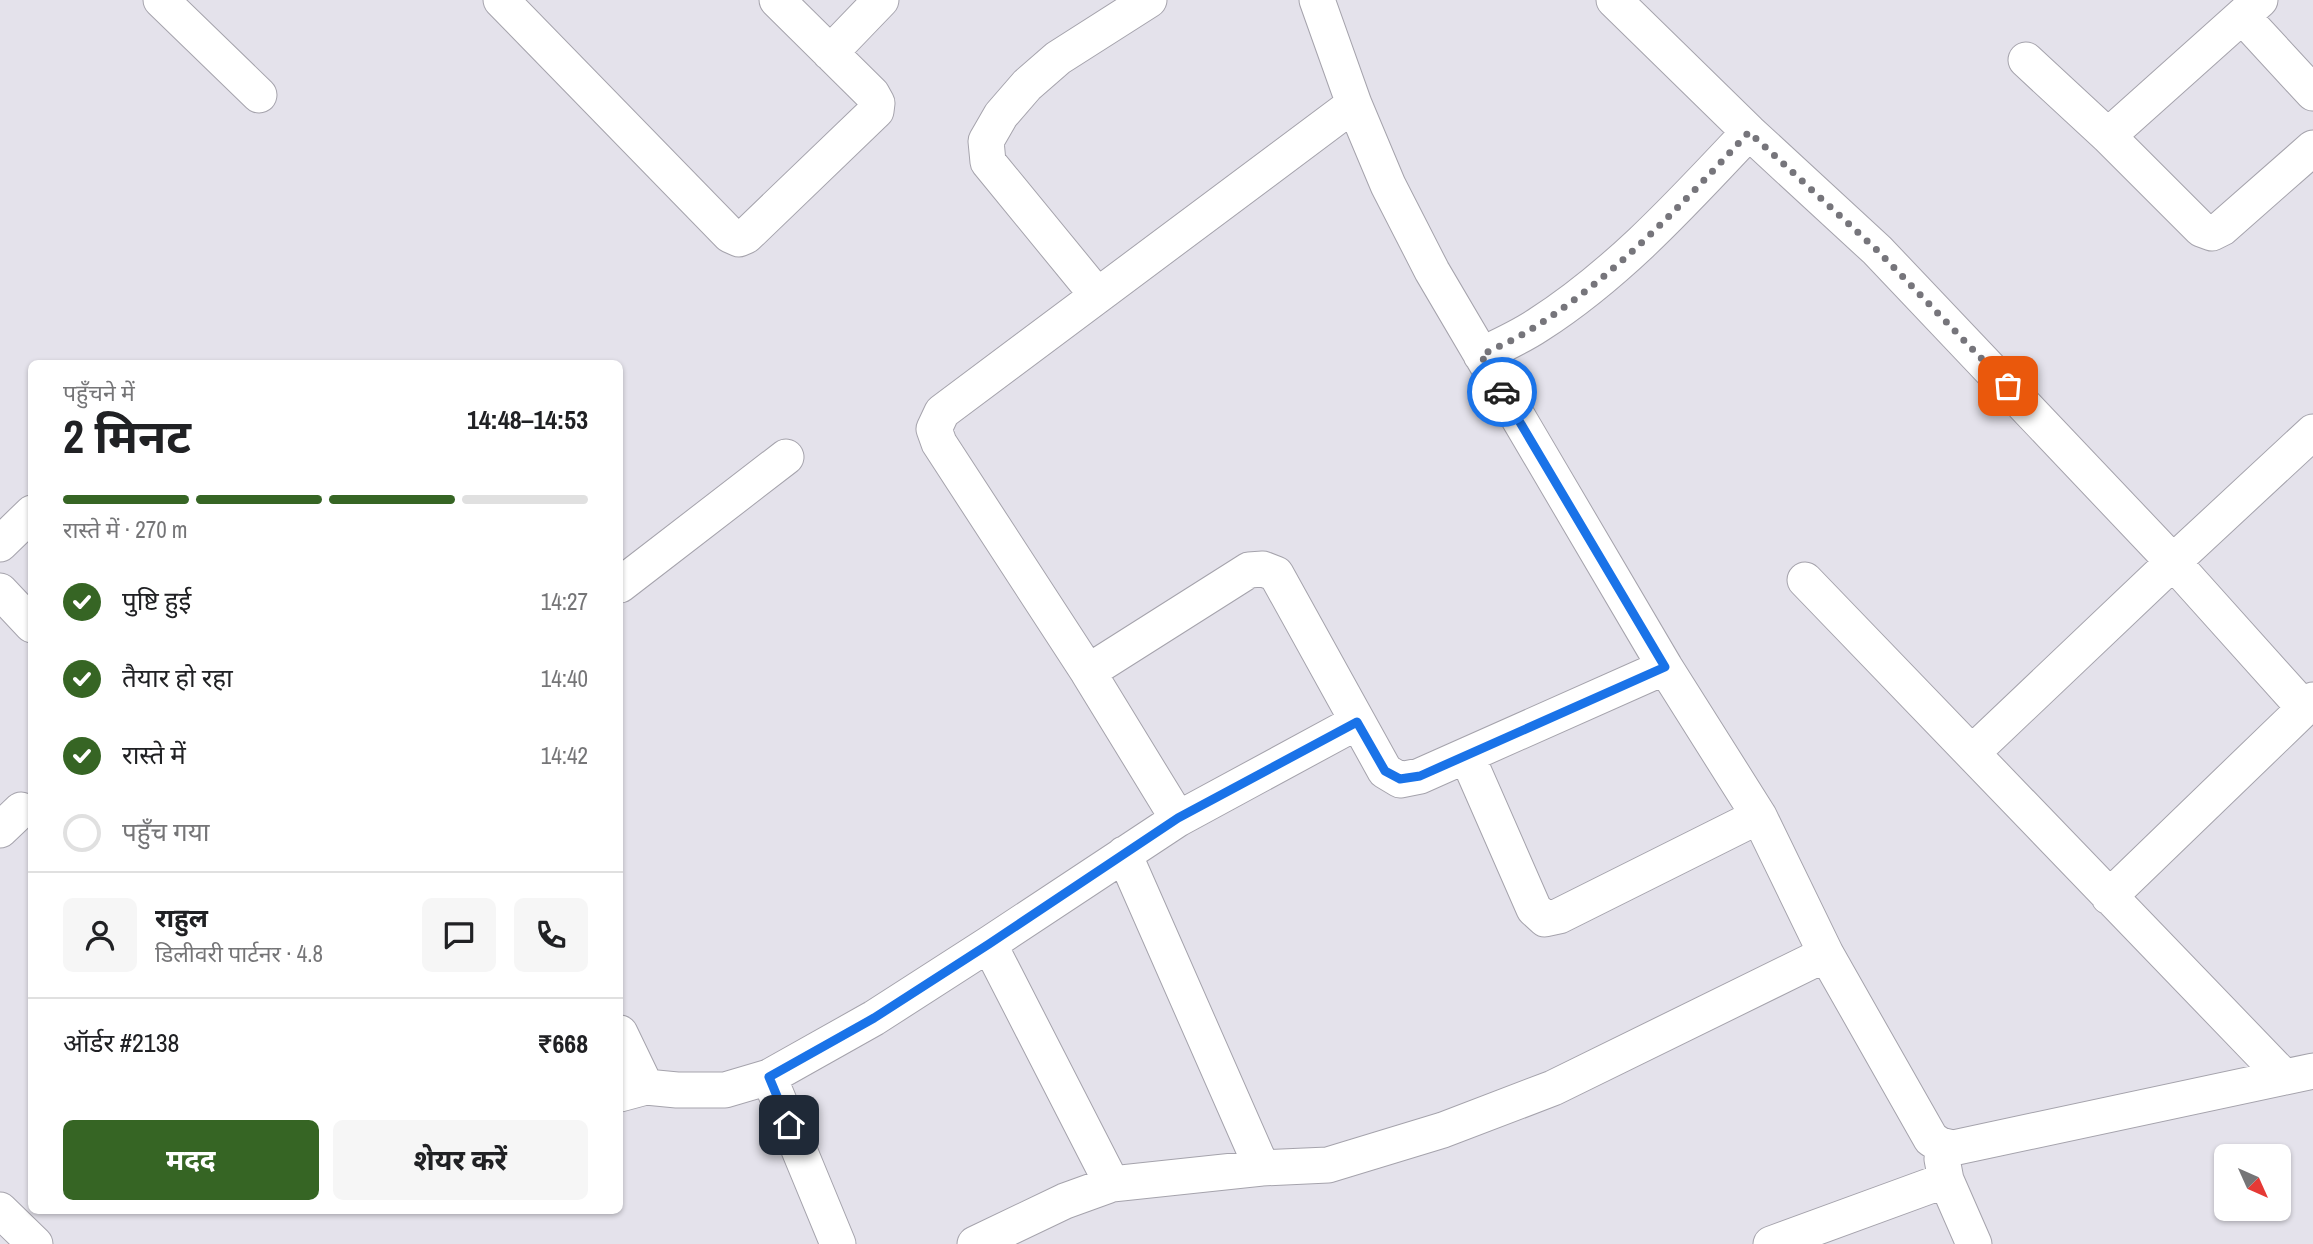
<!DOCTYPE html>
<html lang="hi">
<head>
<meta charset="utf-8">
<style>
  :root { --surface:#fff; --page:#f6f6f6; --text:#202124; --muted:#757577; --line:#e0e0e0; --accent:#366524 }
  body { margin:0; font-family:"Archivo Narrow","Noto Sans Devanagari",sans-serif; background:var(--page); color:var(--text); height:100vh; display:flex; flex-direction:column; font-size:26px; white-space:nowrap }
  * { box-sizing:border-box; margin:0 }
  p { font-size:23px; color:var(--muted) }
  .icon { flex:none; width:38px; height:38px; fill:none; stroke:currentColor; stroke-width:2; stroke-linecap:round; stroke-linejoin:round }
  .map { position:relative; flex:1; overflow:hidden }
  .panel { position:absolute; left:28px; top:360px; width:595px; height:854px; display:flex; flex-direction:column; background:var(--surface); border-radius:10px; box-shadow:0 2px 5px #0004 }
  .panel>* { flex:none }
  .needle { width:46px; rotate:135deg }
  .controls { position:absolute; left:2214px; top:1144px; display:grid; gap:14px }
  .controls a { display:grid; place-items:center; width:77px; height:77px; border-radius:10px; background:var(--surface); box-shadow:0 2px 5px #0004; font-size:35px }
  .pin { position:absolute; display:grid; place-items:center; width:60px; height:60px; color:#fff; margin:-30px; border-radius:14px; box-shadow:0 4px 10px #0006 }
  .courier { position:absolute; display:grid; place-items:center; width:70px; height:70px; margin:-35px; border:5px solid #1a73e8; border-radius:50%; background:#fff; color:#222; box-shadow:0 2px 9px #0007 }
  .summary em { font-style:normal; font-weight:700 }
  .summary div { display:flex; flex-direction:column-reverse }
  .summary { display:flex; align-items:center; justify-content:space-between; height:119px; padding:0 35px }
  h1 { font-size:46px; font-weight:700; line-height:52px }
  .bar { display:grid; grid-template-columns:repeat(4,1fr); gap:10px 7px; align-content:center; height:84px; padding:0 35px }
  .bar i { height:9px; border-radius:5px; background:var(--line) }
  .bar .current { background:var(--accent) }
  .bar p { grid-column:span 4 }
  .line { display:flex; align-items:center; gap:18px; padding:0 35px; border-top:2px solid var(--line) }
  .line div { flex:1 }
  .round { display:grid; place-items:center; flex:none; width:74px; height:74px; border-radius:10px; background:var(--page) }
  ol { padding:0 35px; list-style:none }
  li { display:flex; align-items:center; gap:21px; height:77px }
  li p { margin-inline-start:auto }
  li .icon { padding:7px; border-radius:50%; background:var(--accent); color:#fff; stroke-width:4 }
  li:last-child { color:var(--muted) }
  li i { width:38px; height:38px; border:4px solid var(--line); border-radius:50% }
  .button { display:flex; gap:14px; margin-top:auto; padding:14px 35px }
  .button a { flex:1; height:80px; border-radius:10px; background:var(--accent); color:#fff; font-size:28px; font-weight:700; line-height:80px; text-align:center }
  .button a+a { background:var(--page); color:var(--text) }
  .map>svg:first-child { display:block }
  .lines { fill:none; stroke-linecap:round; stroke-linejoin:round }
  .minor-casing { stroke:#a5a3ac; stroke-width:37 }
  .minor { stroke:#fff; stroke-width:35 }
  .done { stroke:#76757b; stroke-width:7; stroke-dasharray:0 12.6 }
  .route { stroke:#1a73e8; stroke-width:9 }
</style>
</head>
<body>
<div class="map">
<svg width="2313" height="1244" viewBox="0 0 2313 1244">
  <rect width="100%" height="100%" fill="#e4e2eb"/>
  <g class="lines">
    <!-- minor casing -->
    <g class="minor-casing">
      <path id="minor" d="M161 0 259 95
        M501 0 730 235 739 239 746 236 876 111 877 103 872 94 777 0
        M1317 0 1354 104 1388 185 1432 271 1665 667 1759 816 1826 954 1931 1139 1940 1145 1953 1148 2313 1071
        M1614 0 1749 132 1877 250 2173 562 2304 708
        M2242 16 2313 93
        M830 53 881 0
        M2026 60 2108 136 2201 229 2212 233 2222 228 2313 148
        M2108 136 2260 0
        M1097 295 988 162 986 141 1001 115 1027 85 1058 58 1149 0
        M1481 355C1500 346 1520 337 1538 325 1619 273 1683 202 1749 132
        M0 544 32 513
        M1805 580 2284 1077
        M620 585 786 457
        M0 591 32 625
        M1088 672 1249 570 1263 569 1276 574 1385 771 1400 780 1420 776 1665 667
        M1972 753 2173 562 2313 432
        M1467 756 1534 909 1545 919 1559 916 1759 816
        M1178 819 1088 672 939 443 934 429 942 412 1354 104
        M0 830 21 810
        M1124 854 1262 1168
        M2109 897 2313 700
        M989 944 1112 1184
        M620 1033 646 1087
        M769 1077 838 1244
        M620 1094 646 1087 677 1090H725L769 1077 874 1018 989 944 1178 819 1357 722
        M1942 1159 1946 1180 1974 1244
        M0 1210 35 1244
        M975 1244 1065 1201 1112 1184 1262 1168 1328 1165 1443 1130 1553 1088 1826 954
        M1771 1244 1946 1180"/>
    </g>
    <!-- minor -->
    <use href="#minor" class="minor"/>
  </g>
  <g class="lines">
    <!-- done -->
    <path class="done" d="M1502 392 1481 355C1500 346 1520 337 1538 325 1619 273 1684 202 1749 132L1877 250 2008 386"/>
    <!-- route -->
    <path class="route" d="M789 1125 769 1077 874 1018 989 944 1178 818 1357 722 1385 771 1400 779 1420 776 1665 667 1502 392"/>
  </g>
</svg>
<div class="controls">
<a><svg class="needle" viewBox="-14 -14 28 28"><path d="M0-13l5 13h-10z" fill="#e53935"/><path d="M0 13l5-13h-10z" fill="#757577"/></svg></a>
</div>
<div class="pin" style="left:2008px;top:386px;background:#ea580c"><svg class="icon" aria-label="bag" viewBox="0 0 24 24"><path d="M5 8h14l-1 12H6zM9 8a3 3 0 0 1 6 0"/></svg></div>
<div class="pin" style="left:789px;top:1125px;background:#1f2937"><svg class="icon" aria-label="home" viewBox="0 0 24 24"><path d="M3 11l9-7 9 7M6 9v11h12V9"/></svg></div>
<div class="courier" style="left:1502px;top:392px"><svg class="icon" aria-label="car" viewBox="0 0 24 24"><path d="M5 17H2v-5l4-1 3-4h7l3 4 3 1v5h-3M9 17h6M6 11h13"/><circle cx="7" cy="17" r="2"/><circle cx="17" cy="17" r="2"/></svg></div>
<section class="panel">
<div class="summary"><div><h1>2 मिनट</h1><p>पहुँचने में</p></div><em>14:48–14:53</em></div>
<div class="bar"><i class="current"></i><i class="current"></i><i class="current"></i><i></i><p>रास्ते में · 270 m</p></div>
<ol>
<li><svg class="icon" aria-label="check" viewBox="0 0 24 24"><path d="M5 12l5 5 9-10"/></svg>पुष्टि हुई<p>14:27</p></li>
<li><svg class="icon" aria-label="check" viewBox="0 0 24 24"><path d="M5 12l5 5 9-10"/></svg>तैयार हो रहा<p>14:40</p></li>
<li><svg class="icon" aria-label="check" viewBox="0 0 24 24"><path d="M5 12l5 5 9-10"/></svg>रास्ते में<p>14:42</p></li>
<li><i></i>पहुँच गया</li>
</ol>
<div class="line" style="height:126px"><a class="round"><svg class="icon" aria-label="person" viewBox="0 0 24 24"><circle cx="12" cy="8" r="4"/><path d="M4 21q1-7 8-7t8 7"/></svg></a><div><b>राहुल</b><p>डिलीवरी पार्टनर · 4.8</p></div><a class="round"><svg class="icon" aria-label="chat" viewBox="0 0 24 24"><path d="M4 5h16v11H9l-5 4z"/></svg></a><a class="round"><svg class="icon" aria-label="phone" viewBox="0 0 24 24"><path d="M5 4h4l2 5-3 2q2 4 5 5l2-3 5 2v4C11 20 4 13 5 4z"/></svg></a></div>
<div class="line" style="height:91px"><div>ऑर्डर #2138</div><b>₹668</b></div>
<div class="button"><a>मदद</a><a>शेयर करें</a></div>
</section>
</div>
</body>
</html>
